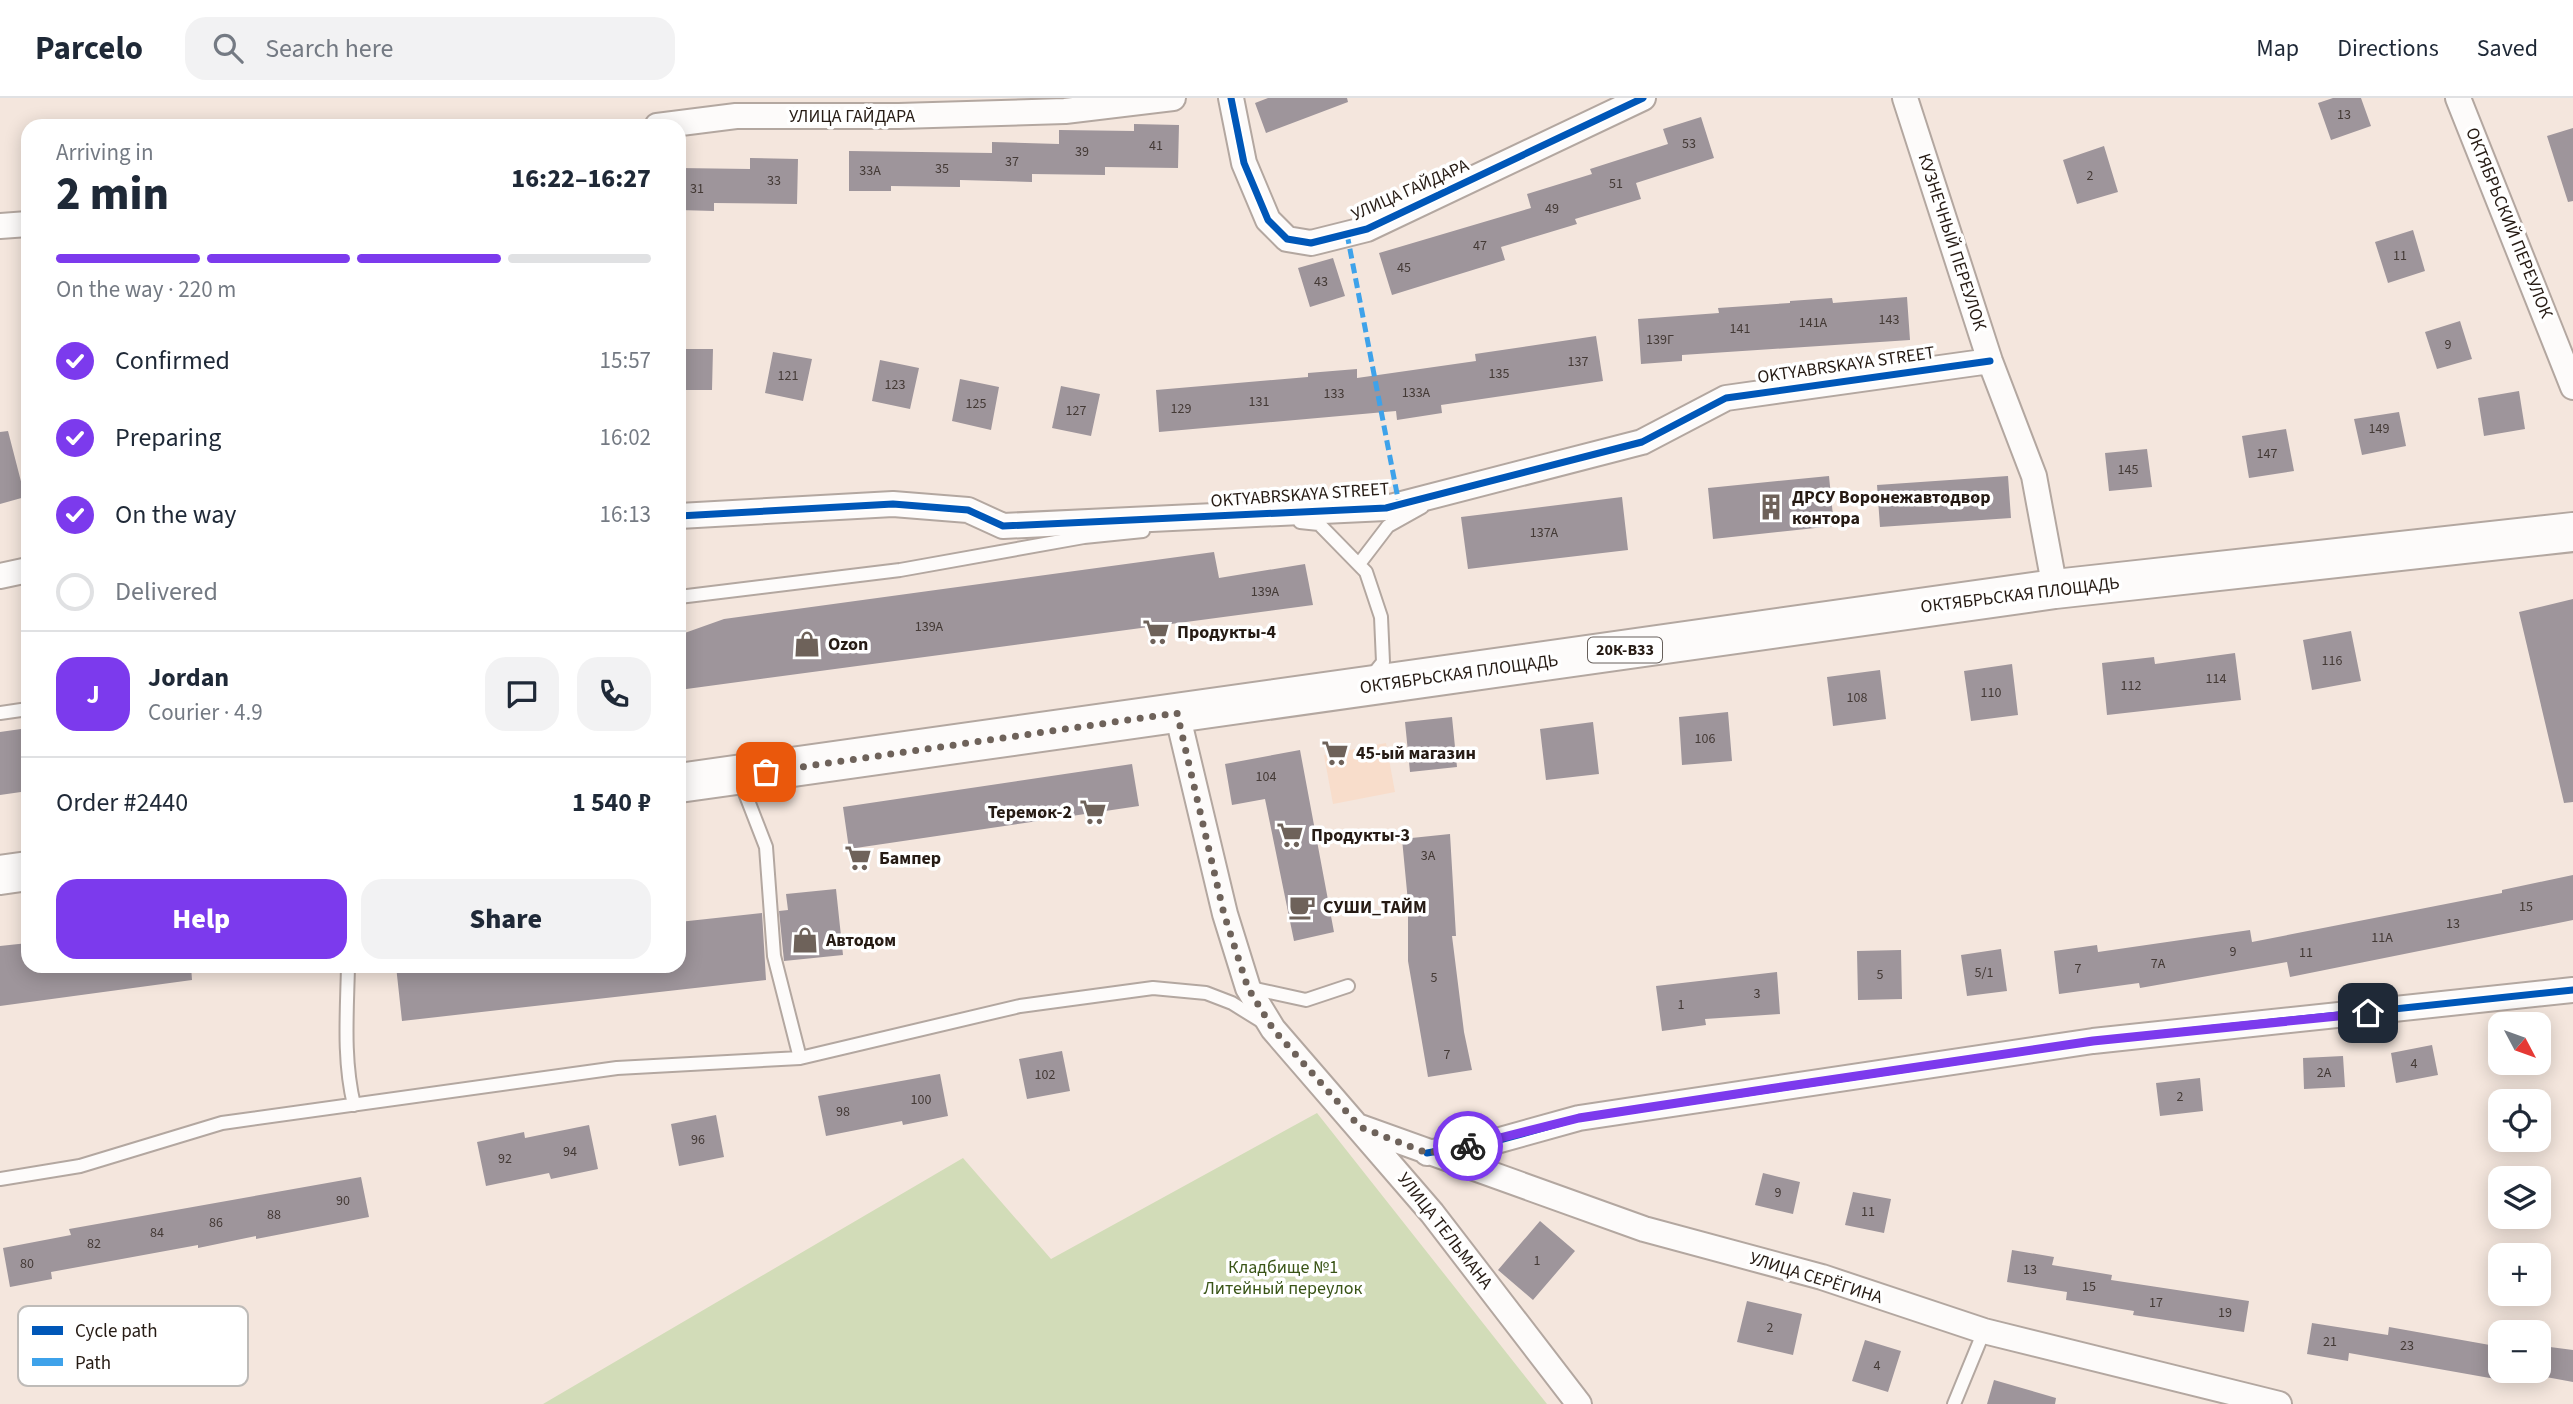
<!DOCTYPE html>
<html lang="en">
<head>
<meta charset="utf-8">
<style>
  :root { --surface:#fff; --page:#f2f2f3; --text:#1f2937; --muted:#747a83; --line:#e0e1e3; --accent:#7c3aed }
  body { margin:0; font-family:"Source Sans 3",sans-serif; background:var(--page); color:var(--text); height:100vh; display:flex; flex-direction:column; font-size:26px; white-space:nowrap }
  * { box-sizing:border-box; margin:0 }
  p { font-size:23px; color:var(--muted) }
  .icon { flex:none; width:38px; height:38px; fill:none; stroke:currentColor; stroke-width:2; stroke-linecap:round; stroke-linejoin:round }
  .map { position:relative; flex:1; overflow:hidden }
  .drawer { position:absolute; left:21px; top:21px; width:665px; height:854px; display:flex; flex-direction:column; background:var(--surface); border-radius:21px; box-shadow:0 4px 18px #0003 }
  .drawer>* { flex:none }
  .needle { width:46px; rotate:131deg }
  .tools { position:absolute; left:2488px; top:914px; display:grid; gap:14px }
  .tools a { display:grid; place-items:center; width:63px; height:63px; border-radius:14px; background:var(--surface); box-shadow:0 4px 18px #0003; font-size:35px }
  .pin { position:absolute; display:grid; place-items:center; width:60px; height:60px; color:#fff; margin:-30px; border-radius:14px; box-shadow:0 4px 10px #0006 }
  .courier { position:absolute; display:grid; place-items:center; width:70px; height:70px; margin:-35px; border:5px solid #7c3aed; border-radius:50%; background:#fff; color:#222; box-shadow:0 2px 9px #0007 }
  .summary em { font-style:normal; font-weight:800 }
  .summary div { display:flex; flex-direction:column-reverse }
  .summary { display:flex; align-items:center; justify-content:space-between; height:119px; padding:0 35px }
  h1 { font-size:46px; font-weight:800; line-height:52px }
  .bar { display:grid; grid-template-columns:repeat(4,1fr); gap:10px 7px; align-content:center; height:84px; padding:0 35px }
  .bar i { height:9px; border-radius:5px; background:var(--line) }
  .bar .current { background:var(--accent) }
  .bar p { grid-column:span 4 }
  .line { display:flex; align-items:center; gap:18px; padding:0 35px; border-top:2px solid var(--line) }
  .line div { flex:1 }
  .round { display:grid; place-items:center; flex:none; width:74px; height:74px; border-radius:21px; background:var(--page) }
  ol { padding:0 35px; list-style:none }
  li { display:flex; align-items:center; gap:21px; height:77px }
  li p { margin-inline-start:auto }
  li .icon { padding:7px; border-radius:50%; background:var(--accent); color:#fff; stroke-width:4 }
  li:last-child { color:var(--muted) }
  li i { width:38px; height:38px; border:4px solid var(--line); border-radius:50% }
  .button { display:flex; gap:14px; margin-top:auto; padding:14px 35px }
  .button a { flex:1; height:80px; border-radius:21px; background:var(--accent); color:#fff; font-size:28px; font-weight:800; line-height:80px; text-align:center }
  .button a+a { background:var(--page); color:var(--text) }
  header { display:flex; align-items:center; gap:42px; box-sizing:border-box; height:98px; padding:0 35px; background:var(--surface); border-bottom:2px solid var(--line) }
  header strong { font-size:33px }
  nav { display:flex; gap:38px; margin-inline-start:auto; font-size:24px }
  .search { width:490px; height:63px; background:var(--page); display:flex; align-items:center; gap:18px; box-sizing:border-box; padding:0 24px; border-radius:21px; color:var(--muted); font-size:26px }
  .map>svg:first-child { display:block }
  .built { fill:#f8ddcb }
  .green { fill:#d2dcb8 }
  .building { fill:#9e959b }
  .lines { fill:none; stroke-linecap:round; stroke-linejoin:round }
  .lane-casing { stroke:#b3a7a0; stroke-width:16 }
  .street-casing { stroke:#b3a7a0; stroke-width:28 }
  .primary-casing { stroke:#b3a7a0; stroke-width:42 }
  .lane { stroke:#fdfbfa; stroke-width:12 }
  .street { stroke:#fdfbfa; stroke-width:24 }
  .primary { stroke:#fdfbfa; stroke-width:38 }
  .quiet { stroke:#3ea2ea; stroke-width:5; stroke-dasharray:10 5; stroke-linecap:butt }
  .cycleway-casing { stroke:#fff; stroke-width:11 }
  .cycleway { stroke:#0057b8; stroke-width:7 }
  .done { stroke:#6e625a; stroke-width:7; stroke-dasharray:0 12.6 }
  .route { stroke:#7c3aed; stroke-width:9 }
  .labels { text-anchor:middle; dominant-baseline:central; stroke-width:7; stroke-linejoin:round; paint-order:stroke }
  .number-label { font-size:14px; fill:#443a36 }
  .shield { fill:#fff; stroke:#675f5a; stroke-width:2 }
  .shield-label { font-size:16px; font-weight:bold; fill:#261b14 }
  .street-label { font-size:18px; fill:#261b14; stroke:#fff }
  .poi-label { font-size:18px; font-weight:bold; fill:#261b14; stroke:#fff; text-anchor:start }
  .park-label { font-size:18px; fill:#395416; stroke:#fff }
  .key { fill:#fff; stroke:#bebbb8; stroke-width:2 }
  .key-label { font-size:19px; fill:#261b14 }
</style>
</head>
<body>
<header>
<strong>Parcelo</strong>
<div class="search"><svg class="icon" aria-label="search" viewBox="0 0 24 24"><circle cx="10" cy="10" r="6"/><path d="M15 15l6 6"/></svg>Search here</div>
<nav><a>Map</a><a>Directions</a><a>Saved</a></nav>
</header>
<div class="map">
<svg width="2573" height="1306" viewBox="0 0 2573 1306">
  <rect width="100%" height="100%" fill="#f4e6dd"/>
  <!-- built -->
  <path class="built" d="M1386 645 1395 694 1333 706 1324 657Z"/>
  <!-- green -->
  <path class="green" d="M1317 1015 1547 1306H543L963 1060 1051 1161Z"/>
  <!-- building -->
  <path class="building" d="M1268 0H1347L1348 4 1266 35 1255 5Z
    M2333 0H2361L2371 28 2331 42 2318 5Z
    M1701 19 1714 60 1636 85 1641 101 1575 121 1577 126 1501 149 1505 162 1392 197 1379 155 1531 110 1527 96 1592 76 1590 71 1668 46 1663 31Z
    M1134 26 1179 27 1178 70 1105 69V77L1032 76V84L960 82V89L891 88V93H849V53L992 55V44L1059 46V32L1134 33Z
    M2573 30V103L2568 104 2547 38Z
    M2104 48 2118 94 2077 106 2063 62Z
    M750 60 798 61 797 106 714 105V113L679 112V70L750 71Z
    M2413 132 2425 173 2388 185 2375 144Z
    M1333 160 1345 198 1310 209 1298 170Z
    M1907 199 1910 242 1682 257V263L1641 266 1638 221 1719 215 1718 210 1790 205V203L1832 200 1833 205Z
    M2460 223 2472 261 2437 271 2425 234Z
    M1596 238 1603 283 1441 307 1442 315 1397 322 1396 313 1159 334 1156 292 1308 279V275L1357 271V280L1476 263 1475 256Z
    M679 251H713L712 292H679Z
    M773 254 812 261 803 303 765 295Z
    M880 262 919 270 910 311 872 303Z
    M960 281 999 289 991 332 952 323Z
    M1061 288 1100 296 1091 338 1052 330Z
    M2519 293 2525 331 2484 338 2478 300Z
    M2399 314 2406 348 2362 357 2354 321Z
    M2286 331 2294 373 2249 380 2242 338Z
    M8 333 25 399 0 406V334Z
    M2147 351 2152 389 2109 393 2105 355Z
    M1829 378 1834 428 1713 441 1708 390Z
    M2008 378 2011 420 1880 429 1877 387Z
    M1622 399 1628 452 1468 471 1461 419Z
    M1214 454 1219 480 1305 466 1313 507 679 592V537L724 521Z
    M2573 501V704L2564 705 2519 514Z
    M2351 533 2361 583 2312 592 2303 542Z
    M2235 555 2241 602 2107 617 2102 565 2154 559 2155 566Z
    M2012 566 2018 617 1971 623 1964 573Z
    M1880 572 1886 621 1833 628 1827 579Z
    M1728 614 1732 663 1682 667 1679 619Z
    M1452 619 1457 669 1410 674 1405 624Z
    M1593 624 1599 676 1546 682 1540 631Z
    M28 630V693L0 697V634Z
    M1300 652 1334 834 1294 843 1265 701 1232 707 1225 666Z
    M1132 666 1139 708 849 751 843 709Z
    M1450 736 1456 838H1452L1464 934 1472 972 1428 979 1408 863V804L1402 741Z
    M2573 777V822L2290 879 2287 864 2140 890 2139 885 2059 896 2054 853 2097 847 2098 854 2250 832 2252 844 2502 795V792Z
    M836 791 843 857 784 863 779 813 788 812 786 796Z
    M762 815 766 882 402 923 396 868H679V824Z
    M28 845V868H191L192 882 0 908V848Z
    M2001 851 2007 893 1967 898 1961 857Z
    M1901 852 1902 901 1858 902 1857 853Z
    M1777 874 1780 916 1705 921 1706 927 1662 933 1656 888Z
    M2432 947 2438 977 2396 985 2391 955Z
    M1062 953 1070 993 1027 1001 1019 961Z
    M2343 958 2345 989 2304 991 2303 960Z
    M940 976 948 1018 903 1027 902 1023 826 1038 818 998Z
    M2200 980 2203 1013 2160 1018 2156 985Z
    M716 1017 724 1059 679 1068 671 1026Z
    M589 1027 598 1071 551 1081 549 1075 486 1088 477 1044 524 1034 525 1040Z
    M1763 1075 1800 1084 1793 1116 1755 1107Z
    M361 1079 369 1119 256 1141V1138L198 1150V1147L51 1174 52 1181 10 1189 3 1150 71 1137 69 1131Z
    M1853 1094 1891 1101 1884 1135 1845 1127Z
    M1540 1123 1575 1153 1533 1202 1498 1172Z
    M2012 1152 2054 1159 2052 1167 2112 1177 2111 1182 2249 1203 2244 1234 2133 1217 2134 1213 2066 1202 2067 1194 2007 1184Z
    M1747 1203 1802 1216 1793 1257 1737 1244Z
    M2312 1225 2388 1237 2389 1229 2501 1249V1282L2349 1255 2348 1263 2307 1256Z
    M1865 1242 1901 1253 1888 1294 1852 1283Z
    M2550 1249 2573 1252V1284L2546 1279Z
    M1994 1282 2056 1300 2055 1306H1987Z"/>
  <g class="lines">
    <!-- lane casing -->
    <g class="lane-casing">
      <path id="lane" d="M1300 424 1319 426 1366 474 1381 519 1383 564 1371 579
        M1359 466 1388 428 1422 409
        M679 499 900 472 1084 439 1143 433
        M0 615 28 611
        M740 682 766 749 774 858 800 960
        M348 868C347 915 343 961 354 1007
        M1251 890 1306 902 1348 888
        M0 1081 80 1068 222 1025 617 970 800 960 1020 908 1153 890 1206 895 1232 905 1261 923
        M1954 1306 1984 1233"/>
    </g>
    <!-- street casing -->
    <g class="street-casing">
      <path id="street" d="M1231 0 1244 65 1268 122 1287 141 1311 145 1367 131 1643 0
        M1905 0 1990 263 2034 378 2055 491
        M2458 0 2573 289
        M657 28 736 18H899L1065 13 1173 0
        M0 128 28 126
        M679 418 893 406 968 412 1003 428 1386 410 1642 344 1726 300 1990 263
        M0 478 28 472
        M1177 615 1225 816 1248 890 1273 931 1432 1115 1579 1306
        M1360 1029 1644 1131 1822 1179 1984 1233 2279 1306
        M1427 1055 1500 1042 1579 1020 2093 943 2573 892"/>
    </g>
    <!-- primary casing -->
    <g class="primary-casing">
      <path id="primary" d="M679 685 2055 491 2573 434
        M0 777 28 773"/>
    </g>
    <!-- lane -->
    <use href="#lane" class="lane"/>
    <!-- street -->
    <use href="#street" class="street"/>
    <!-- primary -->
    <use href="#primary" class="primary"/>
    <!-- quiet -->
    <path class="quiet" d="M1347 136 1399 406"/>
    <!-- cycleway casing -->
    <g class="cycleway-casing">
      <path id="cycleway" d="M1231 0 1244 65 1268 122 1287 141 1311 145 1367 131 1643 0
        M679 418 893 406 968 412 1003 428 1386 410 1642 344 1726 300 1990 263
        M1427 1055 1500 1042 1579 1020 2093 943 2573 892"/>
    </g>
    <!-- cycleway -->
    <use href="#cycleway" class="cycleway"/>
  </g>
  <g class="lines">
    <!-- done -->
    <path class="done" d="M766 674 1177 615 1224 816 1248 890 1273 931 1360 1029 1427 1055 1468 1048"/>
    <!-- route -->
    <path class="route" d="M1468 1048 1579 1020 1769 991 2093 943 2368 915"/>
  </g>
  <!-- icons -->
  <defs>
    <g id="building-bare" transform="scale(2.1)"><path d="M-4-6H4V6H1V3H-1V6H-4ZM-2.5-4.3h1.7v1.8h-1.7ZM.8-4.3h1.7v1.8H.8ZM-2.5-1h1.7V.8h-1.7ZM.8-1h1.7V.8H.8Z" fill="#6e625a" stroke="#fff" stroke-width="2.5" paint-order="stroke"/></g>
    <g id="supermarket-bare" transform="scale(2.1)"><path d="M-6-5.5h2.5l.6 2H6L4.5 2H-2.5L-4.4-4H-6ZM-1.5 3.2a1.3 1.3 0 1 0 .1 0ZM3 3.2a1.3 1.3 0 1 0 .1 0Z" fill="#6e625a" stroke="#fff" stroke-width="2.5" paint-order="stroke"/></g>
    <g id="shop-bare" transform="scale(2.1)"><path d="M-5-2.5h2.3a2.7 3.5 0 0 1 5.4 0H5L5.5 6h-11ZM-1.5-2.5h3a1.5 2.3 0 0 0-3 0Z" fill="#6e625a" stroke="#fff" stroke-width="2.5" paint-order="stroke"/></g>
    <g id="cafe-bare" transform="scale(2.1)"><path d="M-5.5-4.5H6V0H3Q3 3.5 0 3.5H-2.5Q-5.5 3.5-5.5 0ZM3-3.2v2h1.7v-2ZM-6 4.5H4V6H-6Z" fill="#6e625a" stroke="#fff" stroke-width="2.5" paint-order="stroke"/></g>
  </defs>
  <g fill-rule="evenodd">
    <use href="#building-bare" x="1771" y="409"/>
    <use href="#supermarket-bare" x="1156" y="534"/>
    <use href="#shop-bare" x="807" y="546"/>
    <use href="#supermarket-bare" x="1335" y="655"/>
    <use href="#supermarket-bare" x="1093" y="714"/>
    <use href="#supermarket-bare" x="1290" y="737"/>
    <use href="#supermarket-bare" x="858" y="760"/>
    <use href="#cafe-bare" x="1302" y="809"/>
    <use href="#shop-bare" x="805" y="842"/>
  </g>
  <g class="labels">
    <!-- number labels -->
    <g class="number-label">
      <text x="2344" y="17">13</text>
      <text x="1689" y="46">53</text>
      <text x="1156" y="48">41</text>
      <text x="1082" y="54">39</text>
      <text x="1012" y="64">37</text>
      <text x="942" y="71">35</text>
      <text x="870" y="73">33А</text>
      <text x="2090" y="78">2</text>
      <text x="774" y="83">33</text>
      <text x="1616" y="86">51</text>
      <text x="697" y="91">31</text>
      <text x="1552" y="111">49</text>
      <text x="1480" y="148">47</text>
      <text x="2400" y="158">11</text>
      <text x="1404" y="170">45</text>
      <text x="1321" y="184">43</text>
      <text x="1889" y="222">143</text>
      <text x="1813" y="225">141А</text>
      <text x="1740" y="231">141</text>
      <text x="1660" y="242">139Г</text>
      <text x="2448" y="247">9</text>
      <text x="1578" y="264">137</text>
      <text x="1499" y="276">135</text>
      <text x="788" y="278">121</text>
      <text x="895" y="287">123</text>
      <text x="1416" y="295">133А</text>
      <text x="1334" y="296">133</text>
      <text x="1259" y="304">131</text>
      <text x="976" y="306">125</text>
      <text x="1181" y="311">129</text>
      <text x="1076" y="313">127</text>
      <text x="2379" y="331">149</text>
      <text x="2267" y="356">147</text>
      <text x="2128" y="372">145</text>
      <text x="1544" y="435">137А</text>
      <text x="1265" y="494">139А</text>
      <text x="929" y="529">139А</text>
      <text x="2332" y="563">116</text>
      <text x="2216" y="581">114</text>
      <text x="2131" y="588">112</text>
      <text x="1991" y="595">110</text>
      <text x="1857" y="600">108</text>
      <text x="1705" y="641">106</text>
      <text x="1266" y="679">104</text>
      <text x="1428" y="758">3А</text>
      <text x="2526" y="809">15</text>
      <text x="2453" y="826">13</text>
      <text x="2382" y="840">11А</text>
      <text x="2233" y="854">9</text>
      <text x="2306" y="855">11</text>
      <text x="2158" y="866">7А</text>
      <text x="2078" y="871">7</text>
      <text x="1984" y="875">5/1</text>
      <text x="1880" y="877">5</text>
      <text x="1434" y="880">5</text>
      <text x="1757" y="896">3</text>
      <text x="1681" y="907">1</text>
      <text x="1447" y="957">7</text>
      <text x="2414" y="966">4</text>
      <text x="2324" y="975">2А</text>
      <text x="1045" y="977">102</text>
      <text x="2180" y="999">2</text>
      <text x="921" y="1002">100</text>
      <text x="843" y="1014">98</text>
      <text x="698" y="1042">96</text>
      <text x="570" y="1054">94</text>
      <text x="505" y="1061">92</text>
      <text x="1778" y="1095">9</text>
      <text x="343" y="1103">90</text>
      <text x="1868" y="1114">11</text>
      <text x="274" y="1117">88</text>
      <text x="216" y="1125">86</text>
      <text x="157" y="1135">84</text>
      <text x="94" y="1146">82</text>
      <text x="1537" y="1163">1</text>
      <text x="27" y="1166">80</text>
      <text x="2030" y="1172">13</text>
      <text x="2089" y="1189">15</text>
      <text x="2156" y="1205">17</text>
      <text x="2225" y="1215">19</text>
      <text x="1770" y="1230">2</text>
      <text x="2330" y="1244">21</text>
      <text x="2407" y="1248">23</text>
      <text x="1877" y="1268">4</text>
    </g>
    <!-- shield labels -->
    <rect class="shield" x="1588" y="539.5" width="74" height="25" rx="5"/>
    <g class="shield-label">
      <text x="1625" y="552">20К-В33</text>
    </g>
    <!-- street labels -->
    <g class="street-label">
      <text x="852" y="18">УЛИЦА ГАЙДАРА</text>
      <text transform="translate(1410 92) rotate(-24)">УЛИЦА ГАЙДАРА</text>
      <text transform="translate(2509 125) rotate(68)">ОКТЯБРЬСКИЙ ПЕРЕУЛОК</text>
      <text transform="translate(1952 144) rotate(72)">КУЗНЕЧНЫЙ ПЕРЕУЛОК</text>
      <text transform="translate(1846 267) rotate(-8)">OKTYABRSKAYA STREET</text>
      <text transform="translate(1300 397) rotate(-4)">OKTYABRSKAYA STREET</text>
      <text transform="translate(2020 497) rotate(-7)">ОКТЯБРЬСКАЯ ПЛОЩАДЬ</text>
      <text transform="translate(1459 576) rotate(-8)">ОКТЯБРЬСКАЯ ПЛОЩАДЬ</text>
      <text transform="translate(1445 1133) rotate(52)">УЛИЦА ТЕЛЬМАНА</text>
      <text transform="translate(1816 1180) rotate(17)">УЛИЦА СЕРЁГИНА</text>
    </g>
    <!-- poi labels -->
    <g class="poi-label">
      <text x="1792" y="399">ДРСУ Воронежавтодвор<tspan x="1792" dy="21">контора</tspan></text>
      <text x="1177" y="534">Продукты-4</text>
      <text x="828" y="546">Ozon</text>
      <text x="1356" y="655">45-ый магазин</text>
      <text x="1072" y="714" text-anchor="end">Теремок-2</text>
      <text x="1311" y="737">Продукты-3</text>
      <text x="879" y="760">Бампер</text>
      <text x="1323" y="809">СУШИ_ТАЙМ</text>
      <text x="826" y="842">Автодом</text>
    </g>
    <!-- park labels -->
    <g class="park-label">
      <text x="1283" y="1169">Кладбище №1<tspan x="1283" dy="21">Литейный переулок</tspan></text>
    </g>
  </g>
  <!-- legend -->
  <rect x="18" y="1208" width="230" height="80" rx="10" class="key"/>
  <rect x="32" y="1228" width="31" height="9" fill="#0057b8"/>
  <rect x="32" y="1260" width="31" height="8" fill="#3ea2ea"/>
  <g class="key-label">
    <text x="75" y="1239">Cycle path</text>
    <text x="75" y="1271">Path</text>
  </g>
</svg>
<div class="tools">
<a><svg class="needle" viewBox="-14 -14 28 28"><path d="M0-13l5 13h-10z" fill="#e53935"/><path d="M0 13l5-13h-10z" fill="#747a83"/></svg></a>
<a><svg class="icon" aria-label="locate" viewBox="0 0 24 24"><circle cx="12" cy="12" r="6"/><path d="M12 2v4M12 18v4M2 12h4M18 12h4"/></svg></a>
<a><svg class="icon" aria-label="layers" viewBox="0 0 24 24"><path d="M12 4l9 5-9 5-9-5zM3 14l9 5 9-5"/></svg></a>
<a>+</a>
<a>−</a>
</div>
<div class="pin" style="left:766px;top:674px;background:#ea580c"><svg class="icon" aria-label="bag" viewBox="0 0 24 24"><path d="M5 8h14l-1 12H6zM9 8a3 3 0 0 1 6 0"/></svg></div>
<div class="pin" style="left:2368px;top:915px;background:#1f2937"><svg class="icon" aria-label="home" viewBox="0 0 24 24"><path d="M3 11l9-7 9 7M6 9v11h12V9"/></svg></div>
<div class="courier" style="left:1468px;top:1048px"><svg class="icon" aria-label="bike" viewBox="0 0 24 24"><circle cx="6" cy="16" r="4"/><circle cx="18" cy="16" r="4"/><path d="M6 16l4-8h5l3 8M10 8l3 8H6M13 5h3"/></svg></div>
<section class="drawer">
<div class="summary"><div><h1>2 min</h1><p>Arriving in</p></div><em>16:22–16:27</em></div>
<div class="bar"><i class="current"></i><i class="current"></i><i class="current"></i><i></i><p>On the way · 220 m</p></div>
<ol>
<li><svg class="icon" aria-label="check" viewBox="0 0 24 24"><path d="M5 12l5 5 9-10"/></svg>Confirmed<p>15:57</p></li>
<li><svg class="icon" aria-label="check" viewBox="0 0 24 24"><path d="M5 12l5 5 9-10"/></svg>Preparing<p>16:02</p></li>
<li><svg class="icon" aria-label="check" viewBox="0 0 24 24"><path d="M5 12l5 5 9-10"/></svg>On the way<p>16:13</p></li>
<li><i></i>Delivered</li>
</ol>
<div class="line" style="height:126px"><b class="round" style="background:var(--accent);color:#fff">J</b><div><b>Jordan</b><p>Courier · 4.9</p></div><a class="round"><svg class="icon" aria-label="chat" viewBox="0 0 24 24"><path d="M4 5h16v11H9l-5 4z"/></svg></a><a class="round"><svg class="icon" aria-label="phone" viewBox="0 0 24 24"><path d="M5 4h4l2 5-3 2q2 4 5 5l2-3 5 2v4C11 20 4 13 5 4z"/></svg></a></div>
<div class="line" style="height:91px"><div>Order #2440</div><b>1 540 ₽</b></div>
<div class="button"><a>Help</a><a>Share</a></div>
</section>
</div>
</body>
</html>
